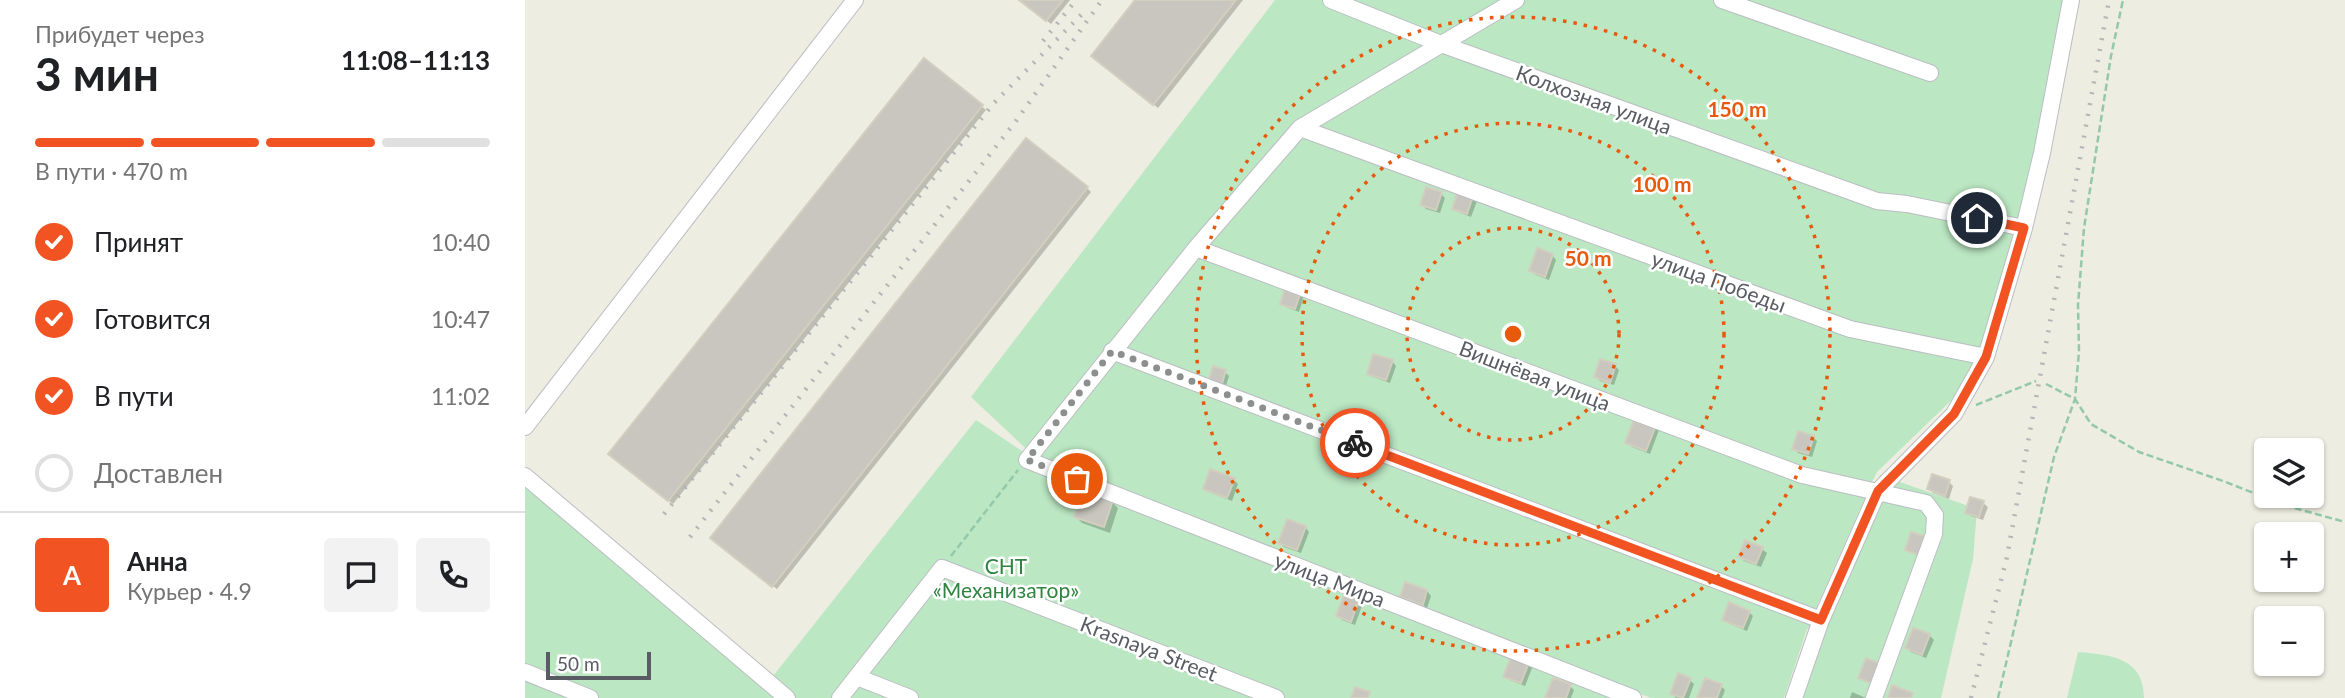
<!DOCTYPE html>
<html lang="ru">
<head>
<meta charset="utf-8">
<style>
  :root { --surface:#fff; --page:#f2f2f2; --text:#202124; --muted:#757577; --line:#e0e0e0; --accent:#f15323 }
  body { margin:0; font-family:Lato,sans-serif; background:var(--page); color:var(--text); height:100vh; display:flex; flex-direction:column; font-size:26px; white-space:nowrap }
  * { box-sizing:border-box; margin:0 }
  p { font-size:23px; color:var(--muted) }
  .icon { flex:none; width:38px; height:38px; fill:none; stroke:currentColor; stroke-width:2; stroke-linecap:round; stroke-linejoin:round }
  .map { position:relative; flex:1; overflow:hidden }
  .side { display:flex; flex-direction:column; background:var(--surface); width:525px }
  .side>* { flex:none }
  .buttons { position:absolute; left:1729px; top:438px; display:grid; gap:14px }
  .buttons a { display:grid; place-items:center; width:70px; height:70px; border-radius:7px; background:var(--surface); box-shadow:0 2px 5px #0004; font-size:35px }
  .scale { position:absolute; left:21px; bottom:18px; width:105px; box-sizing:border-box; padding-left:7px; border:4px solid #595c63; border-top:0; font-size:19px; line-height:24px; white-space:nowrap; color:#595c63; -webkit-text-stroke:5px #fff; paint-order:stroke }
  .pin { position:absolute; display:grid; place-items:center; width:60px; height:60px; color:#fff; margin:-30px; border:4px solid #fff; border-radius:50%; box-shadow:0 2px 7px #0007 }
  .courier { position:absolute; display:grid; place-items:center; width:70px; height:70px; margin:-35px; border:5px solid #f15323; border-radius:50%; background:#fff; color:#222; box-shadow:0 2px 9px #0007 }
  .overview em { font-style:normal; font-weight:700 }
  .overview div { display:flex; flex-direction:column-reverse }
  .overview { display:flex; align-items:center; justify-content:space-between; height:119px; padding:0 35px }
  h1 { font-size:46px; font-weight:700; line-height:52px }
  .bar { display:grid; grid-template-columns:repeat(4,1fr); gap:10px 7px; align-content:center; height:84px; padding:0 35px }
  .bar i { height:9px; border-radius:5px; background:var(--line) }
  .bar .on { background:var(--accent) }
  .bar p { grid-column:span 4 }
  .line { display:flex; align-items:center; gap:18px; padding:0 35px; border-top:2px solid var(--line) }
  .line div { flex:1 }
  .round { display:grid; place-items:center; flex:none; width:74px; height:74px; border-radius:7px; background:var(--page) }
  ol { padding:0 35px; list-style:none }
  li { display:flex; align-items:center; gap:21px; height:77px }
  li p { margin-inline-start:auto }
  li .icon { padding:7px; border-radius:50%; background:var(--accent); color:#fff; stroke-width:4 }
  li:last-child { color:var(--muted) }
  li i { width:38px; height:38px; border:4px solid var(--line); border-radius:50% }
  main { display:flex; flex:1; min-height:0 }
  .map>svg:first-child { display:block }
  .green { fill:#bbe7c2; fill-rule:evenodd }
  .shadow { fill:#0003 }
  .building { fill:#c8c6be; stroke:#d2cfbf; stroke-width:2 }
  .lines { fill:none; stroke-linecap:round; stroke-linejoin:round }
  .minor-casing { stroke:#bbbdc3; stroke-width:18 }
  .path { stroke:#94c8aa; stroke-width:2.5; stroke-dasharray:7 3.5; stroke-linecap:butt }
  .minor { stroke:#fff; stroke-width:16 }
  .rail { stroke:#b5b5b6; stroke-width:4.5; stroke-dasharray:2 9; stroke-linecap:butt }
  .done { stroke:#8d8f8f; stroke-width:7; stroke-dasharray:0 12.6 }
  .route { stroke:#f15323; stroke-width:9 }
  .ring { fill:none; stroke:#e8590c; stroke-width:3.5; stroke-dasharray:3.5 7 }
  .labels { text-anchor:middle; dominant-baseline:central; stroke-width:5; stroke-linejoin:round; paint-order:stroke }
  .street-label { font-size:21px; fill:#595c63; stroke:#fff }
  .park-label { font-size:21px; fill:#2f8440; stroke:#fff }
  .centre { fill:#e8590c; stroke:#fff; stroke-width:3.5 }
  .ring-label { font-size:21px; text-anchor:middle; font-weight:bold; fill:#e8590c; stroke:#fff; stroke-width:5; stroke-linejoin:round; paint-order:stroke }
</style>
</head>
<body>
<main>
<section class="side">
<div class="overview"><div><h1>3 мин</h1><p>Прибудет через</p></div><em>11:08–11:13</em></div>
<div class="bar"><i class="on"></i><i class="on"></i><i class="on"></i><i></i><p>В пути · 470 m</p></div>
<ol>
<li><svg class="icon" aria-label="check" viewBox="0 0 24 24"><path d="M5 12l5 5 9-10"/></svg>Принят<p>10:40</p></li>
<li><svg class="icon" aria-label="check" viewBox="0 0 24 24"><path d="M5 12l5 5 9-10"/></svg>Готовится<p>10:47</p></li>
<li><svg class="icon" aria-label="check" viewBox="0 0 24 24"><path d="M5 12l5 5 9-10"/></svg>В пути<p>11:02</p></li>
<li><i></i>Доставлен</li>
</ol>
<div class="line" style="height:126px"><b class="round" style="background:var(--accent);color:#fff">А</b><div><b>Анна</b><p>Курьер · 4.9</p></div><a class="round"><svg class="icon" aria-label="chat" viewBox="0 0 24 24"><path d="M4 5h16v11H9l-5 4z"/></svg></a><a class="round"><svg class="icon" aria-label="phone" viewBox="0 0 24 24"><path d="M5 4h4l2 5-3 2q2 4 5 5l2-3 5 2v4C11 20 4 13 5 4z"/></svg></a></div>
</section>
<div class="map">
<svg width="1820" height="698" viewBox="0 0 1820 698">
  <rect width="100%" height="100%" fill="#edede1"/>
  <!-- green -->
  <path class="green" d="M750 0H1551L1465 363 1352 472 1346 484 1351 485 1355 475 1452 509 1448 559 1416 698H1263L1293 622 1282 629 1259 698H1126L511 458 446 397ZM1341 496 1345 497 1292 616 1289 613Z
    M451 420 510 460 1117 698H0V467L245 680Z
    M1553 652C1585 655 1619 657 1619 698H1542Z"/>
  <!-- shadow -->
  <path class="shadow" d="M496 0H545L526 24Z
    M612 0H718L633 108 572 59Z
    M399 60 461 110 148 504 90 458Z
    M562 188 566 192 252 589 191 542Z
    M916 194 920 198 915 213 901 209 897 205Z
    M947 197 952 201 946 217 933 212 929 208Z
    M1027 255 1031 260 1024 280 1011 275 1006 271Z
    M762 288 779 296 774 312 761 307 757 303Z
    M867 361 871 366 865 383 848 377 844 373Z
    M1090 366 1094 370 1089 385 1075 381 1071 377Z
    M700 372 704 376 700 389 689 385Z
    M1130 426 1134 430 1125 454 1107 447 1102 443Z
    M1288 437 1292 441 1287 457 1273 453 1269 448Z
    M709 480 713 484 707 501 684 492 680 488Z
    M1424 482 1428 486 1424 499 1408 493 1404 489Z
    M1446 499 1458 503 1463 507 1458 520 1446 516 1442 512Z
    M587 502 593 508 585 533 557 523 551 517Z
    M780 527 784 532 776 553 759 547 755 543Z
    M1221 542 1237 549 1242 553 1236 567 1219 561 1215 557Z
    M902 591 906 596 902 608 881 601 877 597Z
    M834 599 838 603 830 625 817 620 813 616Z
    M1224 612 1228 616 1222 631 1203 623 1199 619Z
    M1389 630 1405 636 1409 640 1401 658 1386 652 1382 648Z
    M1003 664 1007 668 1000 686 985 680 980 676Z
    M1165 680 1169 684 1164 698H1151L1147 694Z
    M1045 686 1049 690 1046 698H1022Z
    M1196 686 1200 690 1197 698H1174Z
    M1327 692 1341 698H1325Z"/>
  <!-- building -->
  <path class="building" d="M494 0H538L521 21Z
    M610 0H711L628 105 566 56Z
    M399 58 458 105 143 501 83 454Z
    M501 138 563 187 247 587 185 538Z
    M901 187 917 192 911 210 895 205Z
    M933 191 948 196 942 214 927 209Z
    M1012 248 1028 254 1020 277 1004 271Z
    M761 285 776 291 770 309 755 304Z
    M848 354 868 360 861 380 842 374Z
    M1075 359 1091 364 1085 383 1069 377Z
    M688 366 701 370 696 387 683 382Z
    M1110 417 1131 425 1121 451 1100 443Z
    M1273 431 1289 436 1283 454 1267 449Z
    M685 469 710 478 702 498 678 489Z
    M1407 474 1425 480 1420 496 1402 489Z
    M558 490 588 500 579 527 549 517Z
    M1445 497 1459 501 1454 517 1440 513Z
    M762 519 781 526 772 550 753 543Z
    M1386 532 1402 537 1396 556 1380 550Z
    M1220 540 1238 547 1231 564 1213 557Z
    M880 582 902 590 898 605 875 597Z
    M820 592 835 597 826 622 811 616Z
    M1204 602 1225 611 1218 628 1197 620Z
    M1388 628 1405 634 1397 655 1380 648Z
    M986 656 1004 662 996 683 978 677Z
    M1341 658 1359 665 1350 685 1333 678Z
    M1153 673 1166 678 1158 698 1145 694Z
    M1028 678 1046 684 1041 698H1020Z
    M1180 678 1197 684 1192 698H1172Z
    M1367 685 1388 693 1386 698H1363Z
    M830 687 845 692 843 698H826Z"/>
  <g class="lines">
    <!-- minor casing -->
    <g class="minor-casing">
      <path id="minor" d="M806 0 916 44 1352 201 1382 204 1499 228
        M991 0 775 128 671 248 502 460 1108 698
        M1197 0 1405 73
        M775 128 1325 329 1461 357
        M671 248 1277 475 1401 503 1410 515 1409 534 1349 698
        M587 351 1296 620
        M0 427 330 0
        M0 476 262 698
        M0 672 65 698
        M332 677 385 698
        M315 698 417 568 751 698
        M1269 698 1296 620 1353 491 1429 414 1461 357 1499 228 1517 153 1546 0"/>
    </g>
    <!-- path -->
    <path class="path" d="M1521 384 1550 399 1566 424 1614 452 1698 481 1762 506 1820 522
      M1451 405 1511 381
      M426 556 493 470
      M1473 698 1529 457 1550 399 1554 351 1553 305 1559 228 1586 56 1598 0"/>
    <!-- minor -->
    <use href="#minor" class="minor"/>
    <!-- rail -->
    <path class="rail" d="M518 41 551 0
      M139 514 468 104 561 10
      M165 537 491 121 577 0
      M1446 698 1482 557 1584 0"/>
  </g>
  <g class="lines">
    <!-- done -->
    <path class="done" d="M552 479 502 460 587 351 830 443"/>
    <!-- route -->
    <path class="route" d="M830 443 1296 620 1353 491 1429 414 1461 357 1499 228 1452 218"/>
  </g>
  <!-- distance rings -->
  <g class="ring">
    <circle cx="988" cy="334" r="106"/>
    <circle cx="988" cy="334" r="211"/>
    <circle cx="988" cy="334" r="317"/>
  </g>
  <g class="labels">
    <!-- street labels -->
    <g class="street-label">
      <text transform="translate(1069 99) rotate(20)">Колхозная улица</text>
      <text transform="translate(1194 281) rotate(20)">улица Победы</text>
      <text transform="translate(1010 375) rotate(21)">Вишнёвая улица</text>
      <text transform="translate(805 579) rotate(21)">улица Мира</text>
      <text transform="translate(624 648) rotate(21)">Krasnaya Street</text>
    </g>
    <!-- park labels -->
    <g class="park-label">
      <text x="481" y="565">СНТ<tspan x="481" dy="24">«Механизатор»</tspan></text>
    </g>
  </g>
  <circle cx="988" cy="334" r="10" class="centre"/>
  <g class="ring-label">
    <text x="1212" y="117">150 m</text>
    <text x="1137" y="192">100 m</text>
    <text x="1063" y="266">50 m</text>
  </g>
</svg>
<div class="buttons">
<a><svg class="icon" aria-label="layers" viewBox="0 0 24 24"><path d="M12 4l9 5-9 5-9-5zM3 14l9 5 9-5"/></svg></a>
<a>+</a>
<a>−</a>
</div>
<div class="scale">50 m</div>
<div class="pin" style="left:552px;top:479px;background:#ea580c"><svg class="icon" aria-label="bag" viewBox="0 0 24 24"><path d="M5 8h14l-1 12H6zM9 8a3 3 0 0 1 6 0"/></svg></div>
<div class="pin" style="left:1452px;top:218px;background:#1f2937"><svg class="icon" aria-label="home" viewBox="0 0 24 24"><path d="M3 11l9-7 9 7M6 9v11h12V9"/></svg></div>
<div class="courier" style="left:830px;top:443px"><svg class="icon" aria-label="bike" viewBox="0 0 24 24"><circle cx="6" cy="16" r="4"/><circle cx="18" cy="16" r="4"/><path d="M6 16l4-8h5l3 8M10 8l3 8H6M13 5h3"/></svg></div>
</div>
</main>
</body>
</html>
